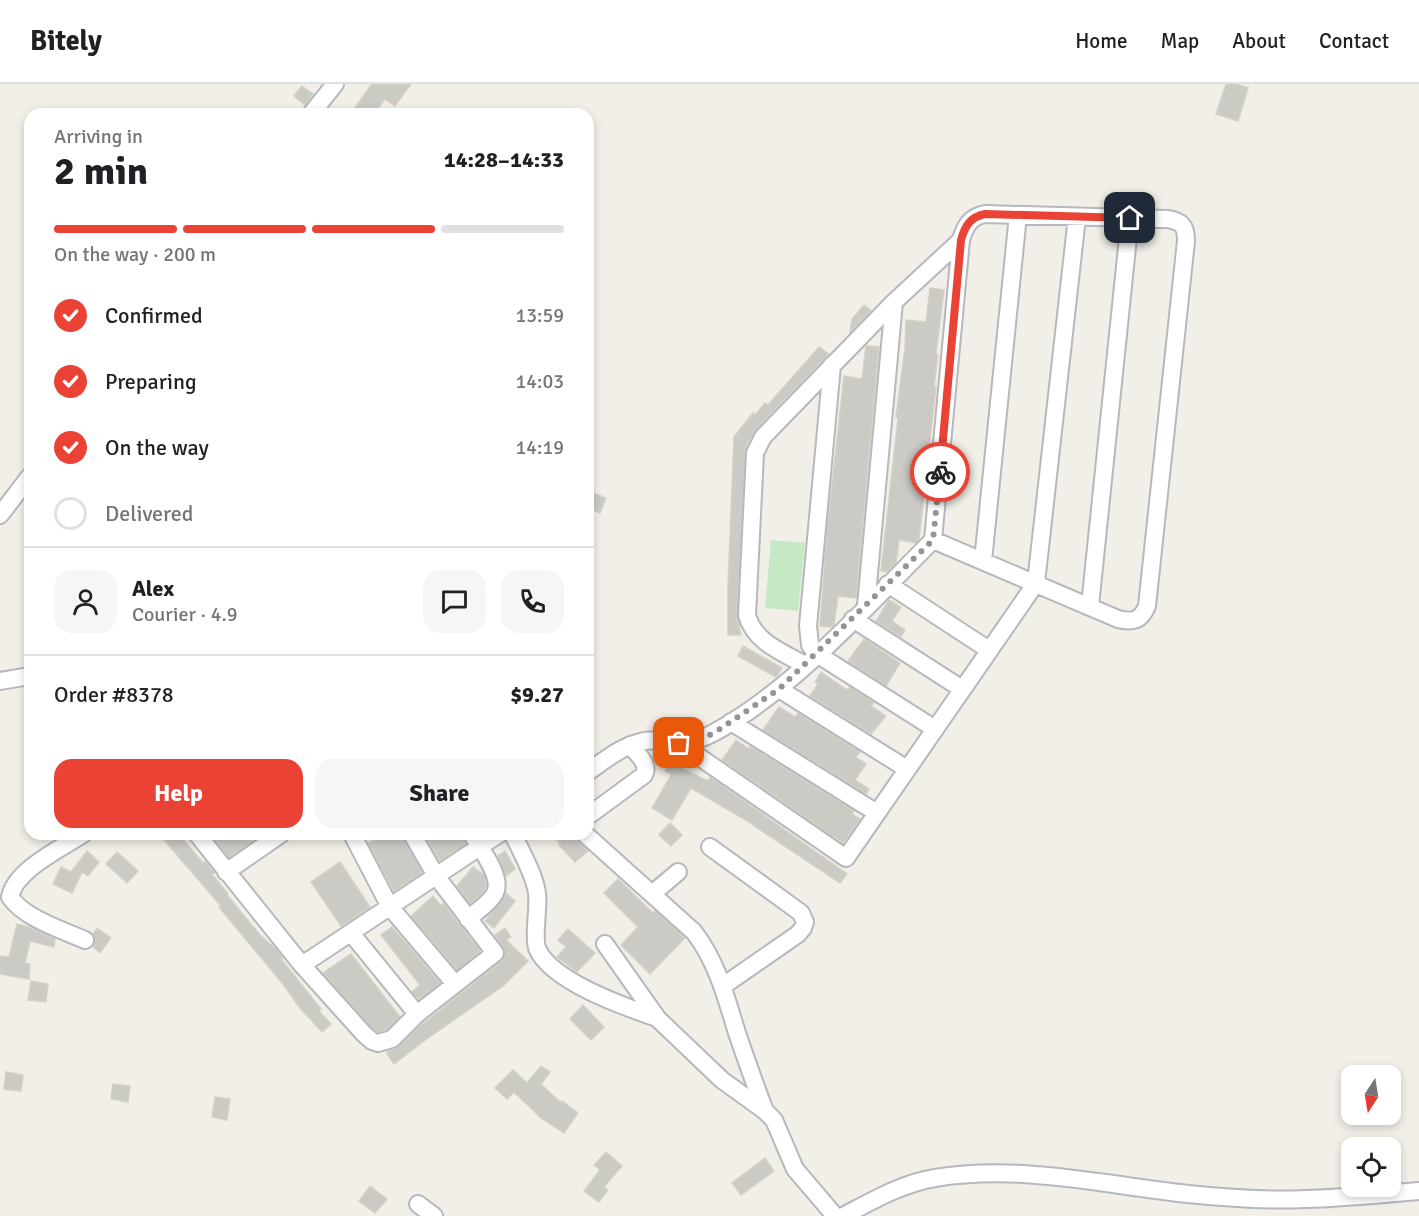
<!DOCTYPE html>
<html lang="en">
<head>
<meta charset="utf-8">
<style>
  :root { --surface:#fff; --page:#f6f6f6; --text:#202124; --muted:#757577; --line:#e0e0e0; --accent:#ea4335 }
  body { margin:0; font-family:Signika,sans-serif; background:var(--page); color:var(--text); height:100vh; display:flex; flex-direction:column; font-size:22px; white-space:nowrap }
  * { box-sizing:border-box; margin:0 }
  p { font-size:20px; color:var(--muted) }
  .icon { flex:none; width:33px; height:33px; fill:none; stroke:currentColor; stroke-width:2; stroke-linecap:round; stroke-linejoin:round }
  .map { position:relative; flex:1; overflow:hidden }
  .drawer { position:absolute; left:24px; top:24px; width:570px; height:732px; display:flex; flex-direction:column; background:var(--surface); border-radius:18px; box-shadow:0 3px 9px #0003 }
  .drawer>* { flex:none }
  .needle { width:39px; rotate:192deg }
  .tools { position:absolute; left:1341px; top:981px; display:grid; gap:12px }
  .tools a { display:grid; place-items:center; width:60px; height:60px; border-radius:12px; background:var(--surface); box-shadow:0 3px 9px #0003; font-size:30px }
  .pin { position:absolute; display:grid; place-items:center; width:51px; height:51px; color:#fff; margin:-26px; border-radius:12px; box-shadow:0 3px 9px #0006 }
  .courier { position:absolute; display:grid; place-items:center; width:60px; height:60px; margin:-30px; border:4px solid #ea4335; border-radius:50%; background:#fff; color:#222; box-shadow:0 2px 8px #0007 }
  .headline em { font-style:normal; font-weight:700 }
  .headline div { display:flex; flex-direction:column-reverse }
  .headline { display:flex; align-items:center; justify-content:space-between; height:102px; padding:0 30px }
  h1 { font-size:39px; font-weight:700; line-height:45px }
  .bar { display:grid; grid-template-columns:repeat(4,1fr); gap:9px 6px; align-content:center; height:72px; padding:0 30px }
  .bar i { height:8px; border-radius:4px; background:var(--line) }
  .bar .current { background:var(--accent) }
  .bar p { grid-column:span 4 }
  .line { display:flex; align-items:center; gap:15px; padding:0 30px; border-top:2px solid var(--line) }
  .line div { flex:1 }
  .round { display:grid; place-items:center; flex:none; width:63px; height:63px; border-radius:18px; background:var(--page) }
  ol { padding:0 30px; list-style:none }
  li { display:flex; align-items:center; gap:18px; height:66px }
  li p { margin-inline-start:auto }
  li .icon { padding:6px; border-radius:50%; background:var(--accent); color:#fff; stroke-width:4 }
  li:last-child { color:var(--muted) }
  li i { width:33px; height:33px; border:3px solid var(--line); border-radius:50% }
  .primary-button { display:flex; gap:12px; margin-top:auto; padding:12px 30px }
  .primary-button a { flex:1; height:69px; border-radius:18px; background:var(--accent); color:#fff; font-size:24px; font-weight:700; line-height:69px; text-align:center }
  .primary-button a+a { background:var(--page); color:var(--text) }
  header { display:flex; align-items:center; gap:36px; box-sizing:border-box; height:84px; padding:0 30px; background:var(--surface); border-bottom:2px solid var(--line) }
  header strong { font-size:28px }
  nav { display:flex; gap:33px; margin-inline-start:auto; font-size:21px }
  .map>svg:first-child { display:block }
  .green { fill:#c5e8c5 }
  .building { fill:#cccac5; stroke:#d6d1c6; stroke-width:1.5 }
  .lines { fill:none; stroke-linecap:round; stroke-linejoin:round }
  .minor-casing { stroke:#b5b8bc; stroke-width:20 }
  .minor { stroke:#fff; stroke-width:16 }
  .done { stroke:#929495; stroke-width:6; stroke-dasharray:0 10.8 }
  .route { stroke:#ea4335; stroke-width:8 }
</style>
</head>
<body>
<header>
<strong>Bitely</strong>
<nav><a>Home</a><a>Map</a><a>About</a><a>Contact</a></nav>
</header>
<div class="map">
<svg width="1419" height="1132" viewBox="0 0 1419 1132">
  <rect width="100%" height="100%" fill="#f1efe8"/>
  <!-- green -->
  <path class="green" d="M771 456 805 459 798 527 765 524Z"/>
  <!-- building -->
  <path class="building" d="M372 0H411L395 22 385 15 374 30H350Z
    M1226 0H1236L1248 4 1238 37 1216 30Z
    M302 2 313 10 305 21 294 12Z
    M930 204 944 206 936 270 938 271 934 303H936L919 455 916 459 899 456 896 479 887 488 881 487 898 334 896 333 905 264 906 236 926 238Z
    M864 221 871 227 850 248 852 235Z
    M866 262 879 263 856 514 838 512 834 541 831 543 820 542 827 446 844 292 862 295Z
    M819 263 829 270 755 346 746 362 737 530 741 551H728V502L734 353 753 329 755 331 765 319 768 321Z
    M588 407 606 414 600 429 588 424Z
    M889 516 901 523 892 537 905 546 901 553 876 537Z
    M864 555 900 579 886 602 848 577Z
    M743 562 782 584 777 592 776 593 738 572Z
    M821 588 847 606 850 603 874 619 871 622 886 632 871 650 810 612 818 600 815 598Z
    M779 623 795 633 798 629 860 668 856 673 866 680 855 696 869 705 866 710 763 646Z
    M736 656 749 665 750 662 854 727 852 730 860 735 843 759 722 676Z
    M671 677 681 684 708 697 710 693 847 790 840 799 744 735 691 704 672 736 652 724 671 691 665 687Z
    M670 739 682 751 671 762 659 751Z
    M159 750H179L203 779 205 777 215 789 212 790 228 810 227 811 261 852 276 865 283 874 281 875 321 925 319 927 331 940 322 948 300 924 283 900 219 823 221 822Z
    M210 750H263L229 773Z
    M387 750H402L422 789 394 807 368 759Z
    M424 750H462L466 760 440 777Z
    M553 750H573L578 758 588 767 575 778 559 761 560 760Z
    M87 767 99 778 88 792 82 788 72 809 53 800 61 783 71 788Z
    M505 767 515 785 506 792 498 772Z
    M117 768 138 787 127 799 106 780Z
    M340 778 370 823 341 842 311 798Z
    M473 783 484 791 486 802 482 809 470 820 457 802Z
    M618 795 653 829 655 827 685 854 650 890 621 861 638 843 604 809Z
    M506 809 515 817 494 844 485 837 501 819Z
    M433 812 441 822 443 819 480 867 457 886 411 832Z
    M17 840 29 843 55 855 54 863 30 857 25 879 30 880 29 895 0 890V872L9 873Z
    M392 843 440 899 419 915 412 908 420 901 381 851Z
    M97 844 111 854 100 869 93 863 95 855 93 850Z
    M505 844 511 853 506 856 528 877 503 902 428 954 394 980 386 968 399 962 420 942 502 877 505 867 495 851Z
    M568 845 595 869 577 888 557 873 566 863 558 856Z
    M351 870 400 933 387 946 378 948 371 943 323 889Z
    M31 897 48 900 46 918 28 916Z
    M583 921 604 943 591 956 570 935Z
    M541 982 550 988 541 1000 561 1019 562 1017 578 1029 564 1049 541 1034 514 1008 507 1015 495 1004 513 986 527 999Z
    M6 988 23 991 21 1007 4 1005Z
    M113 1000 130 1002 128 1018 111 1015Z
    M215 1013 230 1015 227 1036 212 1033Z
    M606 1068 622 1082 604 1103 608 1106 599 1118 584 1107 600 1086 594 1081Z
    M765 1074 774 1087 741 1111 732 1099Z
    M370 1102 387 1115 375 1129 359 1117Z"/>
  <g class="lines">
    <!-- minor casing -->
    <g class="minor-casing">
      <path id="minor" d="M311 30 335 0
        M832 281 808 542 810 561 817 570 935 645
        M0 431 30 392
        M983 477 1018 131
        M888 500 989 566
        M866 522 894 218
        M1090 522 1130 134
        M853 535 962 605
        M805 581C782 568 754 558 747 531L755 369 763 353 894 218 961 156
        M0 597 30 592
        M779 605 907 685
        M731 638 877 729
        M679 659 846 774 1036 499 1077 133
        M588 688C605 676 623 661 644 657 656 655 668 660 680 659 691 658 705 654 715 648 795 604 868 521 933 456L961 156C965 142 970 133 985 130L1167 135C1182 137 1186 142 1186 157L1147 522C1141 536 1134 539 1118 535L933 456
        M588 732 644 691C650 680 637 670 630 661
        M83 750C60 765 15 786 10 813 24 834 62 846 85 856
        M197 750 302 881 364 950 372 957 378 959 392 955 417 930 495 869 436 792 412 750
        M352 750 390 823 455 900
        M513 750C521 768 534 789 537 809 539 826 533 850 537 864 550 897 625 923 657 934
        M585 750 694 848C717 878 726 913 737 949 746 975 755 1001 765 1027
        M710 763 801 829 805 838 803 844 798 850 723 902
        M226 788 281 750
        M652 810 678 788
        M468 835C477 827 490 819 495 809 503 793 480 764 472 750
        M351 849 417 930
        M605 860 658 935 722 996 765 1027 774 1036 795 1085 835 1132
        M302 881 499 750
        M418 1120 434 1132
        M843 1132C872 1117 903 1099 935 1094 1019 1080 1105 1101 1188 1110 1227 1114 1267 1117 1306 1115 1344 1114 1381 1110 1419 1107"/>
    </g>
    <!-- minor -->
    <use href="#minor" class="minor"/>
  </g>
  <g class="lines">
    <!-- done -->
    <path class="done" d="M679 659 706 653 717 647 779 605 933 456 940 388"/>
    <!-- route -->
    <path class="route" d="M940 388 961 156C965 142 970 133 985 130L1130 134"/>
  </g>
</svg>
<div class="tools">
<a><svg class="needle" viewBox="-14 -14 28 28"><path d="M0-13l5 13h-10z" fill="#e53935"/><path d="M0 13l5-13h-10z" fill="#757577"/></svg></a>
<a><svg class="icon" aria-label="locate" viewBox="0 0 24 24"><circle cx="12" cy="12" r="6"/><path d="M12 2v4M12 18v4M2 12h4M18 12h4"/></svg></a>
</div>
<div class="pin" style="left:679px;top:659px;background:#ea580c"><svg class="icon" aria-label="bag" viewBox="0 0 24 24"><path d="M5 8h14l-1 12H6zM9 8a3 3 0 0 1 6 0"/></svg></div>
<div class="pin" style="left:1130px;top:134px;background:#1f2937"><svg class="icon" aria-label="home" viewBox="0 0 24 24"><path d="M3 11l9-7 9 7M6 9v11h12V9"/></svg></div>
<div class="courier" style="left:940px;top:388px"><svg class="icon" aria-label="bike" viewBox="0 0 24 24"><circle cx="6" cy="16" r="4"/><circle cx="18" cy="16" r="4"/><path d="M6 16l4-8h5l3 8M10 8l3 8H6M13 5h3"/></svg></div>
<section class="drawer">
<div class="headline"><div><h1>2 min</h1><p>Arriving in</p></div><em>14:28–14:33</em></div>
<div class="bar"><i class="current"></i><i class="current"></i><i class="current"></i><i></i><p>On the way · 200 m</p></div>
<ol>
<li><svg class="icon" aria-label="check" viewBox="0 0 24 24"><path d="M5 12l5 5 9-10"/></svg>Confirmed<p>13:59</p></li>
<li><svg class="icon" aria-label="check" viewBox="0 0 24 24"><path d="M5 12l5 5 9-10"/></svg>Preparing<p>14:03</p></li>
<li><svg class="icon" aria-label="check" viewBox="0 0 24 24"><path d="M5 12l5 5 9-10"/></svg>On the way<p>14:19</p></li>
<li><i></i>Delivered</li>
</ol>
<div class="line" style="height:108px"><a class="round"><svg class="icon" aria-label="person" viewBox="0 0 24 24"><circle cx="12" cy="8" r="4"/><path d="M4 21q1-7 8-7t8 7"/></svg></a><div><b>Alex</b><p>Courier · 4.9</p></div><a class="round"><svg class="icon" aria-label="chat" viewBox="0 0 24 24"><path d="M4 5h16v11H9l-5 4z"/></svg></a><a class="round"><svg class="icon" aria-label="phone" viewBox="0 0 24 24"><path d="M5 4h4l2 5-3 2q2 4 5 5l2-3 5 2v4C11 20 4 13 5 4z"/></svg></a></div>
<div class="line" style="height:78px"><div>Order #8378</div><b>$9.27</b></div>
<div class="primary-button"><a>Help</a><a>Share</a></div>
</section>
</div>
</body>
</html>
